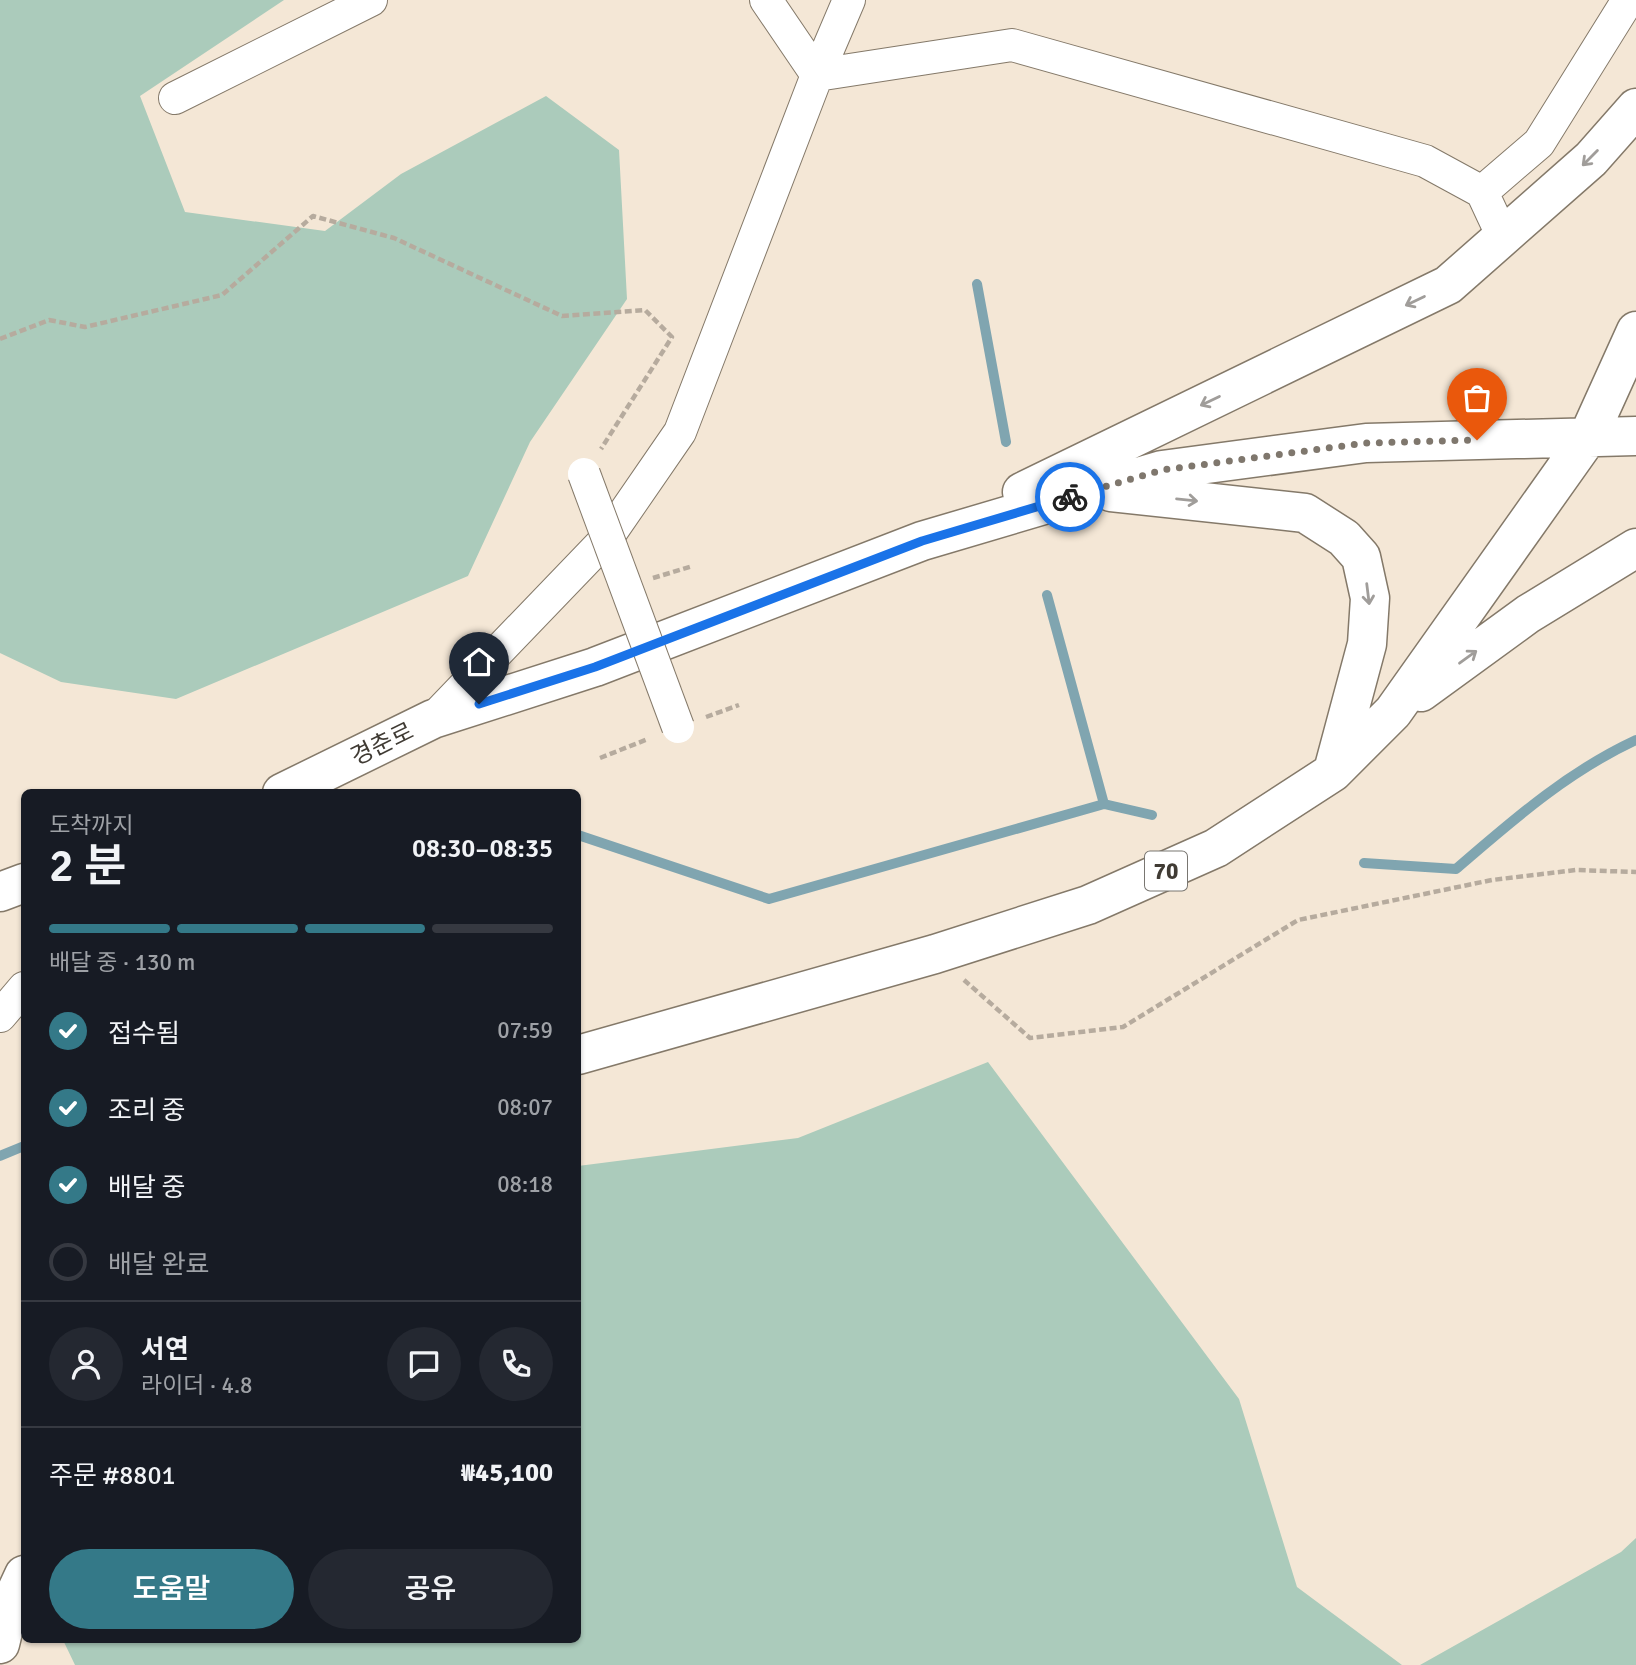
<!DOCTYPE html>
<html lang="ko">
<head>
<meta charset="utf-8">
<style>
  :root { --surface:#171b24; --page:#242831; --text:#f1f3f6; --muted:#9ea1a6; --line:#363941; --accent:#347988 }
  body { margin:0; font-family:Signika,"Noto Sans KR",sans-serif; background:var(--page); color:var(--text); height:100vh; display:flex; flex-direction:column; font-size:26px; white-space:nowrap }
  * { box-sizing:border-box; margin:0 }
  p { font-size:23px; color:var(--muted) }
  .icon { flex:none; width:38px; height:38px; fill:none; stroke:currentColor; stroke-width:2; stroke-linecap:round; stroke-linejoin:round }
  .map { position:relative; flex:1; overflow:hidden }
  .sheet { position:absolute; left:21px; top:789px; width:560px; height:854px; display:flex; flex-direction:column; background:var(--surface); border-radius:10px; box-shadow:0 2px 5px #0004 }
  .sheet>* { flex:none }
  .pin { position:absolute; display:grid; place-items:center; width:60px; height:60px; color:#fff; margin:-72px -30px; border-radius:50% 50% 50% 0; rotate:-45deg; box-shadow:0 0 7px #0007 }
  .pin .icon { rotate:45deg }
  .courier { position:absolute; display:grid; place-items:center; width:70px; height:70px; margin:-35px; border:5px solid #1a73e8; border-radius:50%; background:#fff; color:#222; box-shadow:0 2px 9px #0007 }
  .head em { font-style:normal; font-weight:600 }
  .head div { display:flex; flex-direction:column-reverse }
  .head { display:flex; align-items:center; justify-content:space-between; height:119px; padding:0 28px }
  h1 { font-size:46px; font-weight:600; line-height:52px }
  .bar { display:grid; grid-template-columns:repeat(4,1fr); gap:10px 7px; align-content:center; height:84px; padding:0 28px }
  .bar i { height:9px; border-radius:5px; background:var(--line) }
  .bar .on { background:var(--accent) }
  .bar p { grid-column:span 4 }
  .line { display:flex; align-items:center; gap:18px; padding:0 28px; border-top:2px solid var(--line) }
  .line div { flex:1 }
  .round { display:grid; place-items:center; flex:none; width:74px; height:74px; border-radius:37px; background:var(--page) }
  ol { padding:0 28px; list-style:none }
  li { display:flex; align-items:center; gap:21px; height:77px }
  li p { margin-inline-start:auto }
  li .icon { padding:7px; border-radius:50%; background:var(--accent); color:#fff; stroke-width:4 }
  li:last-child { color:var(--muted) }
  li i { width:38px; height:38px; border:4px solid var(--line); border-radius:50% }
  .cta { display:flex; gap:14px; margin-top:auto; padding:14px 28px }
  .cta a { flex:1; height:80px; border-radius:42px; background:var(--accent); color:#fff; font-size:28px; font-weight:600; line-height:80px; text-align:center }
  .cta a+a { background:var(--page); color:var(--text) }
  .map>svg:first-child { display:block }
  .green { fill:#abcbbb }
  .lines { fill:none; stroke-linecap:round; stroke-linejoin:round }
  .stream { stroke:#80a5b0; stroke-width:10 }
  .street-casing { stroke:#847969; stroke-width:34 }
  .primary-casing { stroke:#847969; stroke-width:41 }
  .path { stroke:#b6ab9e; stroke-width:4.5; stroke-dasharray:7 3.5; stroke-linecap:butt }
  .street { stroke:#fff; stroke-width:32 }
  .primary { stroke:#fff; stroke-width:38 }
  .street-bridge-casing { stroke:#847969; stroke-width:34; stroke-linecap:butt }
  .street-bridge { stroke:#fff; stroke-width:32 }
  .oneway { stroke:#a09d9a }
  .done { stroke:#7f776d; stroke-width:7; stroke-dasharray:0 12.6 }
  .route { stroke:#1a73e8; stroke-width:9 }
  .labels { text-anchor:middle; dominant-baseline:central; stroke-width:7; stroke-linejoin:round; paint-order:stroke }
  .shield { fill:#fff; stroke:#797671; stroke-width:2 }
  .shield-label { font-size:23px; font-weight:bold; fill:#403b34 }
  .street-label { font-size:24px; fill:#403b34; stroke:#fff }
</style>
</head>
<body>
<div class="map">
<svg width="1636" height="1665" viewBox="0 0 1636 1665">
  <rect width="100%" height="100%" fill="#f4e7d6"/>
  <!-- green -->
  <path class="green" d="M0 0H284L140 96 185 212 325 231 401 174 546 96 619 150 627 299 530 442 468 576 176 699 61 682 0 653Z
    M988 1062 1239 1399 1297 1587 1402 1665H75L63 1640H578V1166L798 1138Z
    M1636 1538V1665H1420L1621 1552Z"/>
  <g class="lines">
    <!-- stream -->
    <path class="stream" d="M977 284 1006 442
      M1047 595 1104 804
      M578 835 769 899 1104 804 1152 815
      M1364 863 1456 869C1513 820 1567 772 1636 740
      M0 1156 24 1146"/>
    <!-- street casing -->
    <g class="street-casing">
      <path id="street" d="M766 0 817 75 849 0
        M175 98 371 0
        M1482 192 1539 143 1628 0
        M433 719 607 538 680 432 817 75 1012 45 1425 161 1482 192 1503 237
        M0 1016 24 988"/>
    </g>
    <!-- primary casing -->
    <g class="primary-casing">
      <path id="primary" d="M1022 492 1448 285 1591 159 1636 108
        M1111 492 1305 513 1344 538 1361 557 1370 598 1367 644 1333 771
        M1421 692 1528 614 1636 548
        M282 793 433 719 595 667 922 541 1162 470 1366 443 1636 436
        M0 892 24 883
        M578 1055 935 954 1088 905 1216 848 1333 772 1393 712 1588 437 1636 331
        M0 1644 9 1607 24 1575"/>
    </g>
    <!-- path -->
    <path class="path" d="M0 339 49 320 85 327 222 295 313 216 394 238 562 316 645 310 672 337 601 449
      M653 578 693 566
      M706 717 739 705
      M600 758 648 739
      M964 980 1030 1038 1123 1027 1298 920 1492 880 1576 870 1636 872"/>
    <!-- street -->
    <use href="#street" class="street"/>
    <!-- primary -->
    <use href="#primary" class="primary"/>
    <!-- street-bridge casing -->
    <g class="street-bridge-casing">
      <path id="street-bridge" d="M584 474 678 727"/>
    </g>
    <!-- street-bridge -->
    <use href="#street-bridge" class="street-bridge"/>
  </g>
  <!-- one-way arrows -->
  <defs><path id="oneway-shaft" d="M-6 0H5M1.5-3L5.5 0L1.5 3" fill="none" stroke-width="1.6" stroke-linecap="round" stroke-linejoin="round" transform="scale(1.75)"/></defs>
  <g class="oneway">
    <use href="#oneway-shaft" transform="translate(1590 158) rotate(135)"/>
    <use href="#oneway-shaft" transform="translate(1415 301) rotate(154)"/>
    <use href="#oneway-shaft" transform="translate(1210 401) rotate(154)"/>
    <use href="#oneway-shaft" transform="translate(1187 500) rotate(6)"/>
    <use href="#oneway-shaft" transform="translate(1368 594) rotate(83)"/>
    <use href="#oneway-shaft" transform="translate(1468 657) rotate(-36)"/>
  </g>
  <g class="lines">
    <!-- done -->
    <path class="done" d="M1070 497 1162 470 1366 443 1477 440"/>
    <!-- route -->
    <path class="route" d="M479 704 595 667 922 541 1070 497"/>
  </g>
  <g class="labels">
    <!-- shield labels -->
    <rect class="shield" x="1145" y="851.5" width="42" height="39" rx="5"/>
    <g class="shield-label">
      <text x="1166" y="871">70</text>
    </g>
    <!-- street labels -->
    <g class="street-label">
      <text transform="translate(382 744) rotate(-26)">경춘로</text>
    </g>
  </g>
</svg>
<div class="pin" style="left:1477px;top:440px;background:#ea580c"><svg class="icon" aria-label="bag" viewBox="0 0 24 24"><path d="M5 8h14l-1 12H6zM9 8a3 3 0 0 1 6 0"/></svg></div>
<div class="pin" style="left:479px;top:704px;background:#1f2937"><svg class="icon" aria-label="home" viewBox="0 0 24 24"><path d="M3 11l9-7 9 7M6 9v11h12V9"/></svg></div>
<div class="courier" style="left:1070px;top:497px"><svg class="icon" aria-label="bike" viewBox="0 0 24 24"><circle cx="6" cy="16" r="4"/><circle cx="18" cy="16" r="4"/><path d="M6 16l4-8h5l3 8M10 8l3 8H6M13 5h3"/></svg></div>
<section class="sheet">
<div class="head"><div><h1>2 분</h1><p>도착까지</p></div><em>08:30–08:35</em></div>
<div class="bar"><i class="on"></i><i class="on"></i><i class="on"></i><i></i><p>배달 중 · 130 m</p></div>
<ol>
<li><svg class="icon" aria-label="check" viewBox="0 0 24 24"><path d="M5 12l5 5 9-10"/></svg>접수됨<p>07:59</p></li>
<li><svg class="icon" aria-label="check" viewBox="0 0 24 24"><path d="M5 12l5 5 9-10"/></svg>조리 중<p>08:07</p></li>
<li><svg class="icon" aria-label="check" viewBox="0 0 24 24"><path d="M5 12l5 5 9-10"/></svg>배달 중<p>08:18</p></li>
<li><i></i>배달 완료</li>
</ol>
<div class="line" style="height:126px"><a class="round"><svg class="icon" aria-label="person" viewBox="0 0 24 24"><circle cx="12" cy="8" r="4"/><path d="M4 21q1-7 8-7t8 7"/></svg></a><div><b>서연</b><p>라이더 · 4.8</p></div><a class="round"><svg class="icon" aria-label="chat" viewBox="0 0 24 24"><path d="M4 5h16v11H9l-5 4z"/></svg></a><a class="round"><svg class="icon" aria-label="phone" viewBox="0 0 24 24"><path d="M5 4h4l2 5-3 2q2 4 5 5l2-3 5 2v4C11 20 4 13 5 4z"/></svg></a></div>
<div class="line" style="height:91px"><div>주문 #8801</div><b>₩45,100</b></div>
<div class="cta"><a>도움말</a><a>공유</a></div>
</section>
</div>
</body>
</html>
